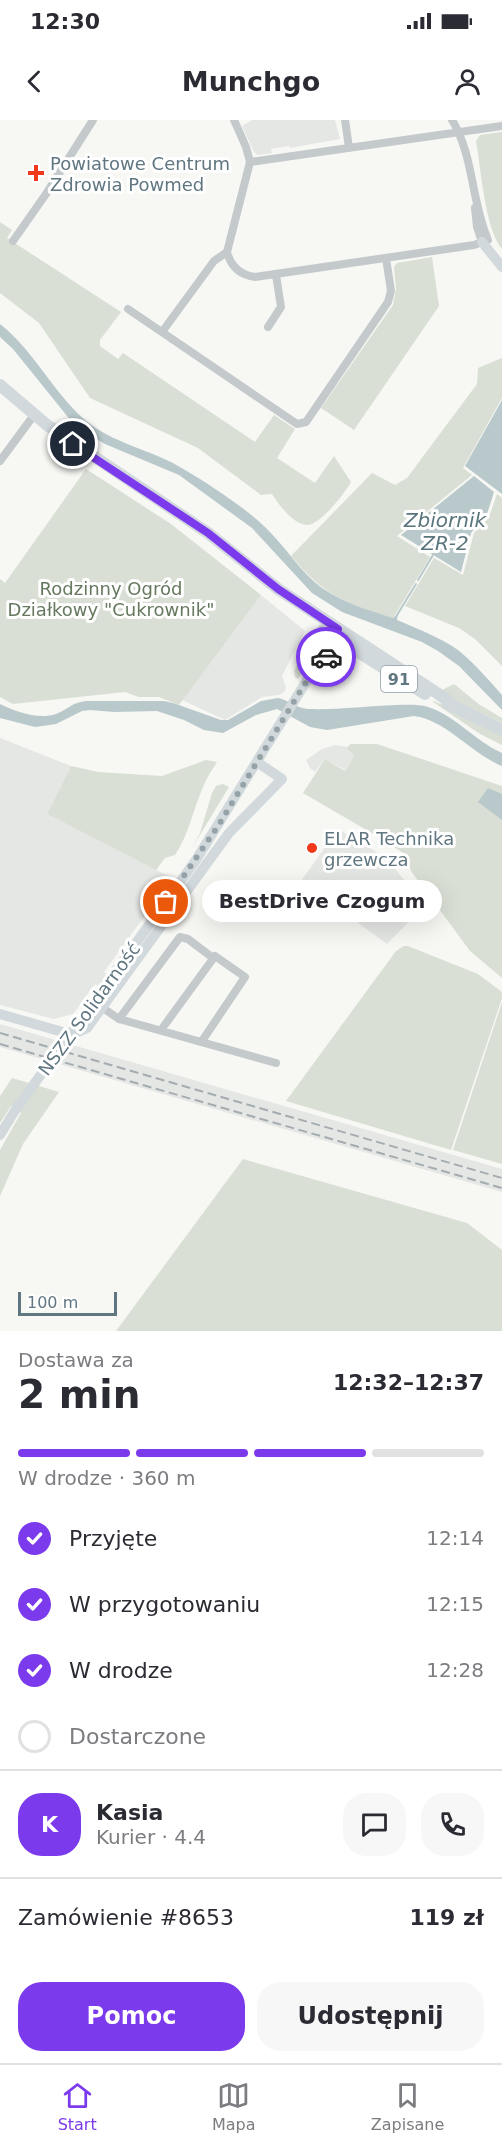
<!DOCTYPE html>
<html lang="pl">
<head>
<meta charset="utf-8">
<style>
  :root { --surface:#fff; --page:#f7f7f7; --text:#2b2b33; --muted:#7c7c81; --line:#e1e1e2; --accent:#7c3aed }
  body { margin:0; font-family:"DejaVu Sans",sans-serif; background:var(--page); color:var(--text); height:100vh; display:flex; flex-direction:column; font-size:22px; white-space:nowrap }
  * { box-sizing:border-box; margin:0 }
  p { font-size:20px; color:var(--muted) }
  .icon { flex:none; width:33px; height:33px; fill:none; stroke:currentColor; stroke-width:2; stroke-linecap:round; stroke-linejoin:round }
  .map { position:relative; height:1211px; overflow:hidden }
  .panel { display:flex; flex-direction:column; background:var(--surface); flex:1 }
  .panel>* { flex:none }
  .scale { position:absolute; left:18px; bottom:15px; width:99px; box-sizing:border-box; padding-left:6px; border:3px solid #607681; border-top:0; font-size:16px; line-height:21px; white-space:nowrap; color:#607681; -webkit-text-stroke:4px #fff; paint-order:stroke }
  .pin { position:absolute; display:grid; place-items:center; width:51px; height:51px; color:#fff; margin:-26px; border:3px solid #fff; border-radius:50%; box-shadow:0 2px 6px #0007 }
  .courier { position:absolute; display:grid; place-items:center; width:60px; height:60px; margin:-30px; border:4px solid #7c3aed; border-radius:50%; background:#fff; color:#222; box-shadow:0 2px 8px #0007 }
  .bubble { position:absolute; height:42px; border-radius:21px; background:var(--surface); box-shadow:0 6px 24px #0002; font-size:20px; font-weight:800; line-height:42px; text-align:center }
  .summary em { font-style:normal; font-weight:800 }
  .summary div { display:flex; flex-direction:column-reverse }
  .summary { display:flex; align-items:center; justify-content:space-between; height:102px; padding:0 18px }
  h1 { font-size:39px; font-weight:800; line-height:45px }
  .bar { display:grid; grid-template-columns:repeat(4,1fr); gap:9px 6px; align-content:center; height:72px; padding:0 18px }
  .bar i { height:8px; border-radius:4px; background:var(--line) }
  .bar .selected { background:var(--accent) }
  .bar p { grid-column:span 4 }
  .line { display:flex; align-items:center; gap:15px; padding:0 18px; border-top:2px solid var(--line) }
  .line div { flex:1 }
  .round { display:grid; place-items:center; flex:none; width:63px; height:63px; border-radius:24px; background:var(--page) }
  ol { padding:0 18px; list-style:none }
  li { display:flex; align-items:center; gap:18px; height:66px }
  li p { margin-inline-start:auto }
  li .icon { padding:6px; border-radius:50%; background:var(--accent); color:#fff; stroke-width:4 }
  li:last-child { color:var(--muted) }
  li i { width:33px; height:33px; border:3px solid var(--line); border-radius:50% }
  .action { display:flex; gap:12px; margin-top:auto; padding:12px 18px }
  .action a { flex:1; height:69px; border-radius:24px; background:var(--accent); color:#fff; font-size:24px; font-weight:800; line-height:69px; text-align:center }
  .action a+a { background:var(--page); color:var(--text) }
  .status { display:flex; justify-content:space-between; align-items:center; height:42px; padding:0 30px; background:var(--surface); direction:ltr }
  .status svg { height:16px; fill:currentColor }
  header { display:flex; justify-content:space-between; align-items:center; height:78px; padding:0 18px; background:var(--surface); font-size:27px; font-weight:800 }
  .tabs { display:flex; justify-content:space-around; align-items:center; height:84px; border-top:2px solid var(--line); background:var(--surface); font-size:16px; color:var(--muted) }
  .tabs a { display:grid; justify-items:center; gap:3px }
  .tabs .selected { color:var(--accent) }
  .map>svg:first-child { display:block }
  .built { fill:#e5e7e5 }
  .green { fill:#d9dfd4 }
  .water { fill:#b9c8cb }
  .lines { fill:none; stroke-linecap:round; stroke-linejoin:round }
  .stream { stroke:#b9c8cb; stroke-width:2 }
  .street { stroke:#c4c9cc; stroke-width:8 }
  .secondary { stroke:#d2d9dc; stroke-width:10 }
  .primary { stroke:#d2d9dc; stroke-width:12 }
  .rail { stroke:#a4acb1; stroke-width:2; stroke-dasharray:9 4.5; stroke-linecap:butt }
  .done { stroke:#95a3a9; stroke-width:6; stroke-dasharray:0 10.8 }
  .route { stroke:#7c3aed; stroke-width:8 }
  .poi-dot { fill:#f0381b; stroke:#fff; stroke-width:2 }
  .labels { text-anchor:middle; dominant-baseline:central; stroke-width:6; stroke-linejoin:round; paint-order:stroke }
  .shield { fill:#fff; stroke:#909fa7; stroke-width:1.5 }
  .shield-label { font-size:16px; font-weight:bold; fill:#607681 }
  .poi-label { font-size:18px; fill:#607681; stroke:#fff; text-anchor:start }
  .park-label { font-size:18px; fill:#66795f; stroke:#fff }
  .street-label { font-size:18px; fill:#607681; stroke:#fff }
  .water-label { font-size:20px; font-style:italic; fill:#5a767c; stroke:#fff }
</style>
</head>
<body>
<div class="status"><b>12:30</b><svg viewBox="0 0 49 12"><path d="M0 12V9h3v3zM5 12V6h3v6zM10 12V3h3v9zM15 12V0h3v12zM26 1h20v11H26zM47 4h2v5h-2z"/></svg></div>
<header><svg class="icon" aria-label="back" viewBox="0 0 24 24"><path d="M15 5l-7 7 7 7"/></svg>Munchgo<svg class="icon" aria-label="person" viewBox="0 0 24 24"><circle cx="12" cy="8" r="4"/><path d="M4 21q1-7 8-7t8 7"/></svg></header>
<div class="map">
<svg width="502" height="1211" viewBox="0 0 502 1211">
  <rect width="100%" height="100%" fill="#f7f7f4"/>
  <!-- built -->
  <path class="built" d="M252 0H335L340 19 290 28 289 26 271 29 272 33 258 35 254 32 242 6Z
    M261 475 305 511 282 556 286 568 284 572 279 575 262 577 225 600 182 580Z
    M0 618 71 646 47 694 172 758 104 852 110 857 102 868 95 864 73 894 54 899 0 885Z
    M335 625 348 627V631L354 636 345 650 325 639 315 652 310 648 306 640 322 629Z
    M338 709 387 738 424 786 387 824 301 761Z
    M0 904 502 1049V1072L0 927Z"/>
  <!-- green -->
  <path class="green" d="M502 12V129C485 109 481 49 476 21L480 15Z
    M0 102 12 110 7 118 121 192 100 220V226L118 239 123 233 255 322 274 295 295 309 277 338 315 363 334 336 351 362C345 373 320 405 307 405 294 405 278 384 272 374L261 375 198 328 90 278 39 203 0 173Z
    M432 137 439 186 354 310 321 288 393 185 396 169 394 147 397 143Z
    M502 238V278L463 348 472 355 397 416 430 437 393 498C344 483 325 476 291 436L372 353 395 365 407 358 477 264 478 248Z
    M86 349 171 404 261 475 179 585 159 577H139L125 572 13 584 0 577V459L5 463Z
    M497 374 502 378V546L475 519 459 508 405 486 434 438 463 455 474 413 489 397Z
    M308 522 316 527 298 559 295 557 294 551Z
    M454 564 480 585 502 598V603L449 578 442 570Z
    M434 581 502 614V625L480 614 433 582Z
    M350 624H377L502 666V858L470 831 411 751 406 735 382 719 303 673 325 639 345 651 354 636 347 629Z
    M206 640 217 642C212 650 206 659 203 667 193 690 189 714 175 735L165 738 156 750 47 694 71 646 98 652 162 656Z
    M223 664 229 667 192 728 200 713 212 673 216 666Z
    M404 826H408L478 854 502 872V878L451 1030 286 981 396 831Z
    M502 882V1044L453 1030Z
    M12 958 59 972 23 1024 0 1076V1030L21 993 11 986 0 1003V976Z
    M243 1039 467 1103 502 1130V1211H116Z"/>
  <!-- water -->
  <path class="water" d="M0 204C35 232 52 271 84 299 112 324 154 330 185 350 209 364 247 389 266 408 286 427 300 452 322 468 344 483 368 490 393 498L398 493 397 500C418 509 439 517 458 530 474 543 488 559 502 575V590L459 546 438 531 422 522 342 492 312 473 252 408 179 355 105 324 76 307 13 229 0 217Z
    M502 280V374L465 346Z
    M474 356 494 372 487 394 471 413 461 452 401 415Z
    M278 578C288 580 298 589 308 589 337 590 366 586 396 585 406 585 418 584 428 587 456 596 475 621 502 633V646C472 634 446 600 414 596L327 610 310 607 277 589 256 595 223 613 204 610 184 600 157 591 114 592 90 590 82 591 56 604 35 607 0 598V584C17 592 38 600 56 594 69 589 72 582 87 581H164L173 583 221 600H228L261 581Z
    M488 668 502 674V700L478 682Z"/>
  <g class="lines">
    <!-- stream -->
    <path class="stream" d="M418 460 433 435
      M397 495 416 464"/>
    <!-- street -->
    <path class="street" d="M234 0 246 27 250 42 227 132C231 147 240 155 255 157L474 125 488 120C471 81 474 36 452 0
      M345 0 349 28
      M250 42 502 6
      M475 88 477 107 482 122
      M13 121 46 74 93 0
      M128 189 297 304 306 302 388 182 391 171 386 138
      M268 207 281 187 276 155
      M162 212 214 141 227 132
      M0 341 34 295
      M103 888 119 899 276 943
      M119 899 180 817 188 819 213 838
      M161 910 215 836 245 857 202 921"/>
    <!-- secondary -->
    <path class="secondary" d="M482 122 502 147
      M0 894 66 913 74 914 87 908 229 713 282 659 257 642
      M0 1015 16 989 196 740 309 557 313 544 325 525 338 510"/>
    <!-- primary -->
    <path class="primary" d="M0 265 47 305 208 413 278 469 440 575 454 586
      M323 510 425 574
      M331 529 346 525
      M447 583 502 610"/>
    <!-- rail -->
    <path class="rail" d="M0 913 502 1058
      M0 924 502 1068"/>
  </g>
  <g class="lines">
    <!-- done -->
    <path class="done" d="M166 782 218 706 309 557 320 547 326 537"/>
    <!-- route -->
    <path class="route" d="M73 324 208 413 278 469 338 509 326 537"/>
  </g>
  <!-- markers -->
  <g class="poi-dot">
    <path d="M33 44h6v6h6v6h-6v6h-6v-6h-6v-6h6z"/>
    <circle cx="312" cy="728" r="6"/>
  </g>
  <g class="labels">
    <!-- shield labels -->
    <rect class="shield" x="381" y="546" width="36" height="26" rx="4.5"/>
    <g class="shield-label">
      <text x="399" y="559">91</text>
    </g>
    <!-- poi labels -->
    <g class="poi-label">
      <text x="50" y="43">Powiatowe Centrum<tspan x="50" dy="21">Zdrowia Powmed</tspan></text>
      <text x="324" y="718">ELAR Technika<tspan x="324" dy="21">grzewcza</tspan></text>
    </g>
    <!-- park labels -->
    <g class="park-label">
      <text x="111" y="468">Rodzinny Ogród<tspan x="111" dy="21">Działkowy "Cukrownik"</tspan></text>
    </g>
    <!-- street labels -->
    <g class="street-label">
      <text transform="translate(89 889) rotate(-54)">NSZZ Solidarność</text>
    </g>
    <!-- water labels -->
    <g class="water-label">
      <text x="445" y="400">Zbiornik<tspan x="445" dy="23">ZR-2</tspan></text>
    </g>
  </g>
</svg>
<div class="scale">100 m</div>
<div class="pin" style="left:166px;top:782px;background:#ea580c"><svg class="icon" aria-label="bag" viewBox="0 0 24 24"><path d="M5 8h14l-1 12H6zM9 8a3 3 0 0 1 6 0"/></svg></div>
<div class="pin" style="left:73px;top:324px;background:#1f2937"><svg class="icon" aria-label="home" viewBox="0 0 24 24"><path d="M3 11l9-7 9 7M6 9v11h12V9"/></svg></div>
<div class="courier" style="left:326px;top:537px"><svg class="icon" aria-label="car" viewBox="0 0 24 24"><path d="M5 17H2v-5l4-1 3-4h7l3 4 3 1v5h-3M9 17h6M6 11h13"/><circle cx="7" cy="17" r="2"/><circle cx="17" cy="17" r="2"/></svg></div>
<div class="bubble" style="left:202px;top:760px;width:240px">BestDrive Czogum</div>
</div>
<section class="panel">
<div class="summary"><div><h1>2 min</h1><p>Dostawa za</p></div><em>12:32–12:37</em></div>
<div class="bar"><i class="selected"></i><i class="selected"></i><i class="selected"></i><i></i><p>W drodze · 360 m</p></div>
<ol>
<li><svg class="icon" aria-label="check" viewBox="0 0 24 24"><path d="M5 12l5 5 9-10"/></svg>Przyjęte<p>12:14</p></li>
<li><svg class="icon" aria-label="check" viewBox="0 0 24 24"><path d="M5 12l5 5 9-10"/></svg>W przygotowaniu<p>12:15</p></li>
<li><svg class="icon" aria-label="check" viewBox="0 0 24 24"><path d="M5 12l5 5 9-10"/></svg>W drodze<p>12:28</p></li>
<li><i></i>Dostarczone</li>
</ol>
<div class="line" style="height:108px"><b class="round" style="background:var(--accent);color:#fff">K</b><div><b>Kasia</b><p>Kurier · 4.4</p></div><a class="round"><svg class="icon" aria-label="chat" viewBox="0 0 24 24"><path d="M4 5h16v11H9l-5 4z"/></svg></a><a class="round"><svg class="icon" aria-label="phone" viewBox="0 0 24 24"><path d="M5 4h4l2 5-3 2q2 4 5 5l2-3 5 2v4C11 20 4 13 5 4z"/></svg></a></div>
<div class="line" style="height:78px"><div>Zamówienie #8653</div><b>119 zł</b></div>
<div class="action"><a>Pomoc</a><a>Udostępnij</a></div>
</section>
<nav class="tabs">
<a class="selected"><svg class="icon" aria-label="home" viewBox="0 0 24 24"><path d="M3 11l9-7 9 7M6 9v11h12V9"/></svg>Start</a>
<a><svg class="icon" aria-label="map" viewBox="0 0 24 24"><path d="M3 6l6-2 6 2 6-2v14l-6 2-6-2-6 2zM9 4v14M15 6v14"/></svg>Mapa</a>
<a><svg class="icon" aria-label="saved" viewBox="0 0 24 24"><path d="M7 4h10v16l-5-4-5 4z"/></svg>Zapisane</a>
</nav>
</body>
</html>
